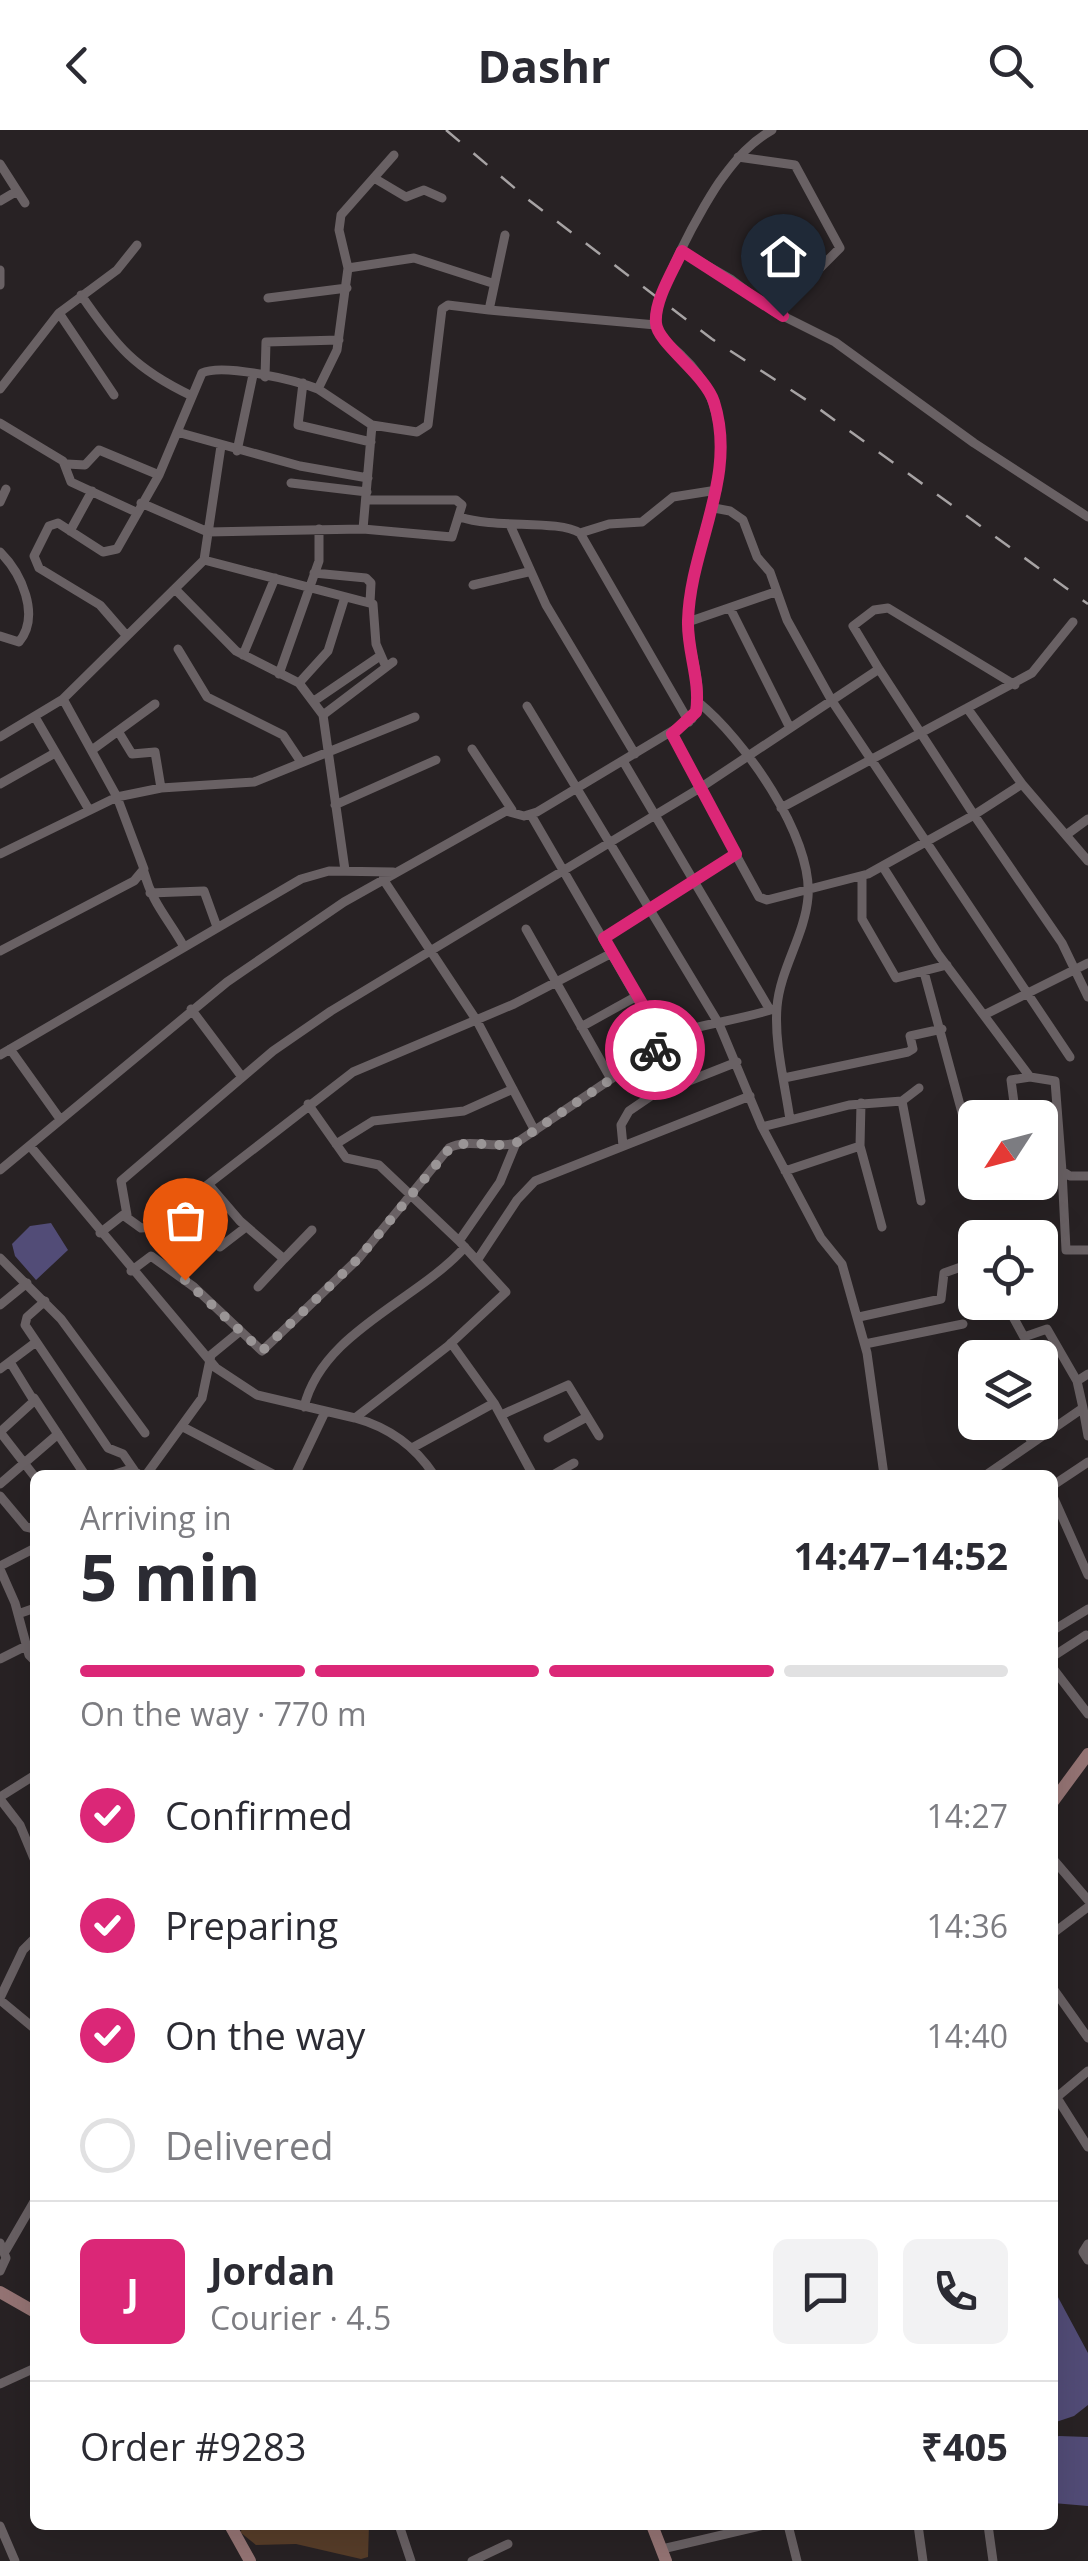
<!DOCTYPE html>
<html lang="en">
<head>
<meta charset="utf-8">
<style>
  :root { --surface:#fff; --page:#f2f2f3; --text:#2b2b33; --muted:#7c7c81; --line:#e1e1e2; --accent:#db2777 }
  body { margin:0; font-family:"Open Sans",sans-serif; background:var(--page); color:var(--text); height:100vh; display:flex; flex-direction:column; font-size:38px; white-space:nowrap }
  * { box-sizing:border-box; margin:0 }
  p { font-size:32px; color:var(--muted) }
  .icon { flex:none; width:55px; height:55px; fill:none; stroke:currentColor; stroke-width:2; stroke-linecap:round; stroke-linejoin:round }
  .map { position:relative; flex:1; overflow:hidden }
  .drawer { position:absolute; left:30px; top:1340px; width:1028px; height:1060px; display:flex; flex-direction:column; background:var(--surface); border-radius:15px; box-shadow:0 10px 40px #0002 }
  .drawer>* { flex:none }
  .needle { width:65px; rotate:234deg }
  .buttons { position:absolute; left:958px; top:970px; display:grid; gap:20px }
  .buttons a { display:grid; place-items:center; width:100px; height:100px; border-radius:15px; background:var(--surface); box-shadow:0 10px 40px #0002; font-size:50px }
  .pin { position:absolute; display:grid; place-items:center; width:85px; height:85px; color:#fff; margin:-102px -42px; border-radius:50% 50% 50% 0; rotate:-45deg; box-shadow:0 0 10px #0007 }
  .pin .icon { rotate:45deg }
  .courier { position:absolute; display:grid; place-items:center; width:100px; height:100px; margin:-50px; border:8px solid #db2777; border-radius:50%; background:#fff; color:#222; box-shadow:0 2px 12px #0007 }
  .overview em { font-style:normal; font-weight:700 }
  .overview div { display:flex; flex-direction:column-reverse }
  .overview { display:flex; align-items:center; justify-content:space-between; height:170px; padding:0 50px }
  h1 { font-size:65px; font-weight:700; line-height:75px }
  .bar { display:grid; grid-template-columns:repeat(4,1fr); gap:15px 10px; align-content:center; height:120px; padding:0 50px }
  .bar i { height:12px; border-radius:8px; background:var(--line) }
  .bar .active { background:var(--accent) }
  .bar p { grid-column:span 4 }
  .line { display:flex; align-items:center; gap:25px; padding:0 50px; border-top:2px solid var(--line) }
  .line div { flex:1 }
  .round { display:grid; place-items:center; flex:none; width:105px; height:105px; border-radius:15px; background:var(--page) }
  ol { padding:0 50px; list-style:none }
  li { display:flex; align-items:center; gap:30px; height:110px }
  li p { margin-inline-start:auto }
  li .icon { padding:10px; border-radius:50%; background:var(--accent); color:#fff; stroke-width:4 }
  li:last-child { color:var(--muted) }
  li i { width:55px; height:55px; border:5px solid var(--line); border-radius:50% }
  header { display:flex; justify-content:space-between; align-items:center; height:130px; padding:0 50px; background:var(--surface); font-size:45px; font-weight:700 }
  .map>svg:first-child { display:block }
  .green { fill:#573d29 }
  .water { fill:#524c77 }
  .lines { fill:none; stroke-linecap:round; stroke-linejoin:round }
  .street { stroke:#696164; stroke-width:9 }
  .secondary { stroke:#957474; stroke-width:12 }
  .rail { stroke:#a7a3a4; stroke-width:2.5; stroke-dasharray:18 18; stroke-linecap:butt }
  .done { stroke:#9a9596; stroke-width:10; stroke-dasharray:0 18 }
  .route { stroke:#db2777; stroke-width:12 }
</style>
</head>
<body>
<header><svg class="icon" aria-label="back" viewBox="0 0 24 24"><path d="M15 5l-7 7 7 7"/></svg>Dashr<svg class="icon" aria-label="search" viewBox="0 0 24 24"><circle cx="10" cy="10" r="6"/><path d="M15 15l6 6"/></svg></header>
<div class="map">
<svg width="1088" height="2431" viewBox="0 0 1088 2431">
  <rect width="100%" height="100%" fill="#282224"/>
  <!-- green -->
  <path class="green" d="M246 2395H369L368 2427 361 2429 296 2414 256 2415 240 2402Z"/>
  <!-- water -->
  <path class="water" d="M51 1093 68 1120 36 1150 15 1126 12 1114 30 1096Z
    M1052 2156 1088 2223V2275L1074 2286 1053 2293Z
    M1059 2306 1088 2307V2376L1053 2373V2308Z"/>
  <g class="lines">
    <!-- street -->
    <path class="street" d="M738 27 795 35 840 118 814 144
      M0 34 25 73
      M374 48 406 67 424 60 442 68
      M0 71 17 61
      M682 121 732 150 773 181 835 212 974 313 1088 387
      M348 138 339 100 341 85 394 25
      M0 140V155
      M81 165C116 216 135 239 192 266
      M268 168 347 158
      M489 180 656 195
      M59 183 114 265
      M265 247 266 212 339 210
      M303 253 298 295 371 312
      M0 259 59 183 117 140 137 115
      M318 259 372 295
      M0 293 63 331 71 352 136 382
      M177 302 300 336 368 348
      M237 321 253 245
      M67 334 85 335 99 320 159 345
      M291 353 367 362
      M0 372 6 359
      M141 373 208 402 363 399 372 295 417 302 428 295 442 179 448 175 489 180 505 105
      M714 378 730 381 743 390 757 427 770 442 787 490 832 571 1070 927
      M460 387C495 399 558 389 580 403L689 592
      M511 397 546 475 635 624
      M363 399 452 407 462 375 456 370H366
      M70 401 92 361
      M580 403 609 394 642 392 673 367 717 360
      M0 422C21 443 41 485 19 512L0 506
      M204 430 373 474 376 514 386 537
      M314 443 366 448 371 453 370 473
      M473 455 528 442
      M175 459 236 521 299 553 323 585 345 740
      M731 480 790 598
      M688 492 775 462
      M126 505 100 475 39 438 34 426 49 396 58 393 103 422 117 419 159 345 202 243C223 233 295 250 318 259L337 220 348 138 414 128 492 153
      M178 519 207 567 283 605 301 632
      M243 525 275 448
      M879 539 853 496 874 480 888 478 1015 555
      M279 544 319 431V399
      M299 553 328 521 344 470
      M314 571 380 526
      M698 572C743 608 813 706 808 767 805 805 780 839 777 877 774 913 785 954 790 990L762 997 821 1108 842 1134 867 1223 884 1345
      M527 576 719 894 762 997
      M323 585 393 532
      M35 587 88 678
      M118 601 132 624 155 622 161 658
      M0 607 63 569 204 430 221 316
      M472 619 512 680
      M92 620 155 574
      M623 631 770 880
      M0 654 55 623
      M1022 654 1088 731
      M335 675 436 630
      M781 678 967 578
      M531 685 603 809
      M1066 705 1088 689
      M0 724 117 667 161 658 254 652 415 587
      M736 725 759 767 767 770 868 744 974 685 1062 813 1088 867
      M883 737 938 824 1030 947 1055 951 1062 1041 1070 1046H1088
      M144 742C153 775 168 788 184 817
      M862 746V789L896 848 947 835
      M383 749 477 891 535 1001
      M150 763 204 761 217 797
      M526 799 611 949
      M0 821 134 751 144 739 117 667 63 569
      M924 842 967 1001
      M191 879 242 947
      M984 885 1088 833
      M581 897 637 866
      M662 907C700 894 736 891 774 879
      M10 919 60 989
      M0 925 301 749 329 741 393 742
      M784 948 908 922 913 919 910 906 942 899
      M902 971 921 1071
      M861 973 860 1016 882 1097
      M308 974 346 1028 379 1035 459 1111
      M1016 988 1011 950 1030 947
      M790 990 849 975 902 971 919 958
      M336 1014 373 991 464 981 513 959
      M30 1016 216 1238 257 1265 355 1288 448 1216 506 1162 459 1111 500 1052 516 1013 663 914 603 809 736 725 700 658 879 539 974 685 1022 654 967 578 1032 543 1073 492
      M623 1016 621 995 629 981 651 966 737 932
      M0 1040 227 852 344 772 506 681 524 686 537 682 692 589C708 563 688 522 688 493 688 431 720 376 720 314 719 279 708 250 682 226 674 218 661 209 657 198 648 173 706 69 723 47 737 28 751 12 772 0
      M785 1041 860 1016
      M1062 1041 1066 1120H1088
      M209 1055 240 1091 284 1129 312 1100
      M127 1085 121 1051 273 921 331 881 700 658 671 604
      M100 1103 123 1085 141 1098 153 1097 353 942 514 874 612 823
      M220 1117 246 1097
      M0 1128 61 1189 145 1303
      M478 1129 517 1070 535 1051 750 966
      M131 1141 151 1126 194 1157 262 1221 359 1128 449 1018C467 1008 495 1019 516 1013
      M258 1157 284 1129
      M45 1171 27 1187 25 1195 108 1318 123 1324 134 1340
      M1005 1172 1024 1207 1047 1199 1077 1251
      M0 1175 27 1153
      M859 1187 941 1169 944 1143 975 1132
      M451 1213 494 1273 533 1345
      M865 1214 963 1194
      M0 1239 36 1212
      M34 1268 85 1345
      M304 1277C322 1202 417 1171 465 1117
      M1083 1278 1088 1306
      M501 1285 568 1255 599 1306
      M355 1288C388 1297 415 1316 434 1345
      M1022 1292 1032 1313
      M183 1297 275 1345
      M0 1302 34 1271 10 1232
      M0 1302 35 1347
      M548 1308 585 1288
      M412 1318 494 1273
      M112 1345 131 1339 140 1345
      M146 1345 202 1268 211 1225 239 1202
      M295 1345 325 1282
      M553 1345 574 1333
      M986 1345 1083 1278 1077 1251 1088 1244
      M0 1354 58 1304
      M1052 1356 1088 1332
      M1052 1364 1088 1445
      M0 1366 26 1397 35 1399
      M0 1436 35 1418
      M0 1439 15 1473 29 1525 35 1531
      M18 1484 35 1478
      M1052 1501 1088 1479
      M1052 1527 1086 1505
      M0 1529 26 1516
      M1052 1537 1088 1584
      M0 1667 35 1645
      M0 1669 20 1695 35 1731
      M1052 1728 1088 1770
      M1052 1804 1088 1777
      M1052 1857 1088 1908
      M0 1868 23 1820 35 1808
      M0 1870 35 1899
      M1052 1960 1088 2017
      M1057 1967 1088 1941
      M0 2113 6 2128 0 2141
      M1088 2114 1083 2122 1088 2130
      M6 2120 35 2070
      M0 2254 35 2238
      M399 2395 411 2431
      M788 2395 797 2431
      M874 2395H895
      M918 2395 923 2431
      M988 2395 993 2431
      M0 2396 15 2431
      M662 2419 765 2395
      M472 2431 508 2414"/>
    <!-- secondary -->
    <path class="secondary" d="M1052 1673 1088 1624
      M0 2162 35 2182
      M230 2395 250 2431
      M652 2395 666 2431"/>
    <!-- rail -->
    <path class="rail" d="M446 0 530 71 712 209 811 273 1088 474"/>
  </g>
  <g class="lines">
    <!-- done -->
    <path class="done" d="M185 1150 262 1221 359 1128 450 1018C467 1008 495 1019 516 1013L655 920"/>
    <!-- route -->
    <path class="route" d="M655 920 663 914 662 908 604 808 736 724 672 604 696 582C701 551 687 521 688 491 690 416 738 348 714 272 705 244 657 213 656 193 654 171 673 141 682 121L783 186"/>
  </g>
</svg>
<div class="buttons">
<a><svg class="needle" viewBox="-14 -14 28 28"><path d="M0-13l5 13h-10z" fill="#e53935"/><path d="M0 13l5-13h-10z" fill="#7c7c81"/></svg></a>
<a><svg class="icon" aria-label="locate" viewBox="0 0 24 24"><circle cx="12" cy="12" r="6"/><path d="M12 2v4M12 18v4M2 12h4M18 12h4"/></svg></a>
<a><svg class="icon" aria-label="layers" viewBox="0 0 24 24"><path d="M12 4l9 5-9 5-9-5zM3 14l9 5 9-5"/></svg></a>
</div>
<div class="pin" style="left:185px;top:1150px;background:#ea580c"><svg class="icon" aria-label="bag" viewBox="0 0 24 24"><path d="M5 8h14l-1 12H6zM9 8a3 3 0 0 1 6 0"/></svg></div>
<div class="pin" style="left:783px;top:186px;background:#1f2937"><svg class="icon" aria-label="home" viewBox="0 0 24 24"><path d="M3 11l9-7 9 7M6 9v11h12V9"/></svg></div>
<div class="courier" style="left:655px;top:920px"><svg class="icon" aria-label="bike" viewBox="0 0 24 24"><circle cx="6" cy="16" r="4"/><circle cx="18" cy="16" r="4"/><path d="M6 16l4-8h5l3 8M10 8l3 8H6M13 5h3"/></svg></div>
<section class="drawer">
<div class="overview"><div><h1>5 min</h1><p>Arriving in</p></div><em>14:47–14:52</em></div>
<div class="bar"><i class="active"></i><i class="active"></i><i class="active"></i><i></i><p>On the way · 770 m</p></div>
<ol>
<li><svg class="icon" aria-label="check" viewBox="0 0 24 24"><path d="M5 12l5 5 9-10"/></svg>Confirmed<p>14:27</p></li>
<li><svg class="icon" aria-label="check" viewBox="0 0 24 24"><path d="M5 12l5 5 9-10"/></svg>Preparing<p>14:36</p></li>
<li><svg class="icon" aria-label="check" viewBox="0 0 24 24"><path d="M5 12l5 5 9-10"/></svg>On the way<p>14:40</p></li>
<li><i></i>Delivered</li>
</ol>
<div class="line" style="height:180px"><b class="round" style="background:var(--accent);color:#fff">J</b><div><b>Jordan</b><p>Courier · 4.5</p></div><a class="round"><svg class="icon" aria-label="chat" viewBox="0 0 24 24"><path d="M4 5h16v11H9l-5 4z"/></svg></a><a class="round"><svg class="icon" aria-label="phone" viewBox="0 0 24 24"><path d="M5 4h4l2 5-3 2q2 4 5 5l2-3 5 2v4C11 20 4 13 5 4z"/></svg></a></div>
<div class="line" style="height:130px"><div>Order #9283</div><b>₹405</b></div>
</section>
</div>
</body>
</html>
